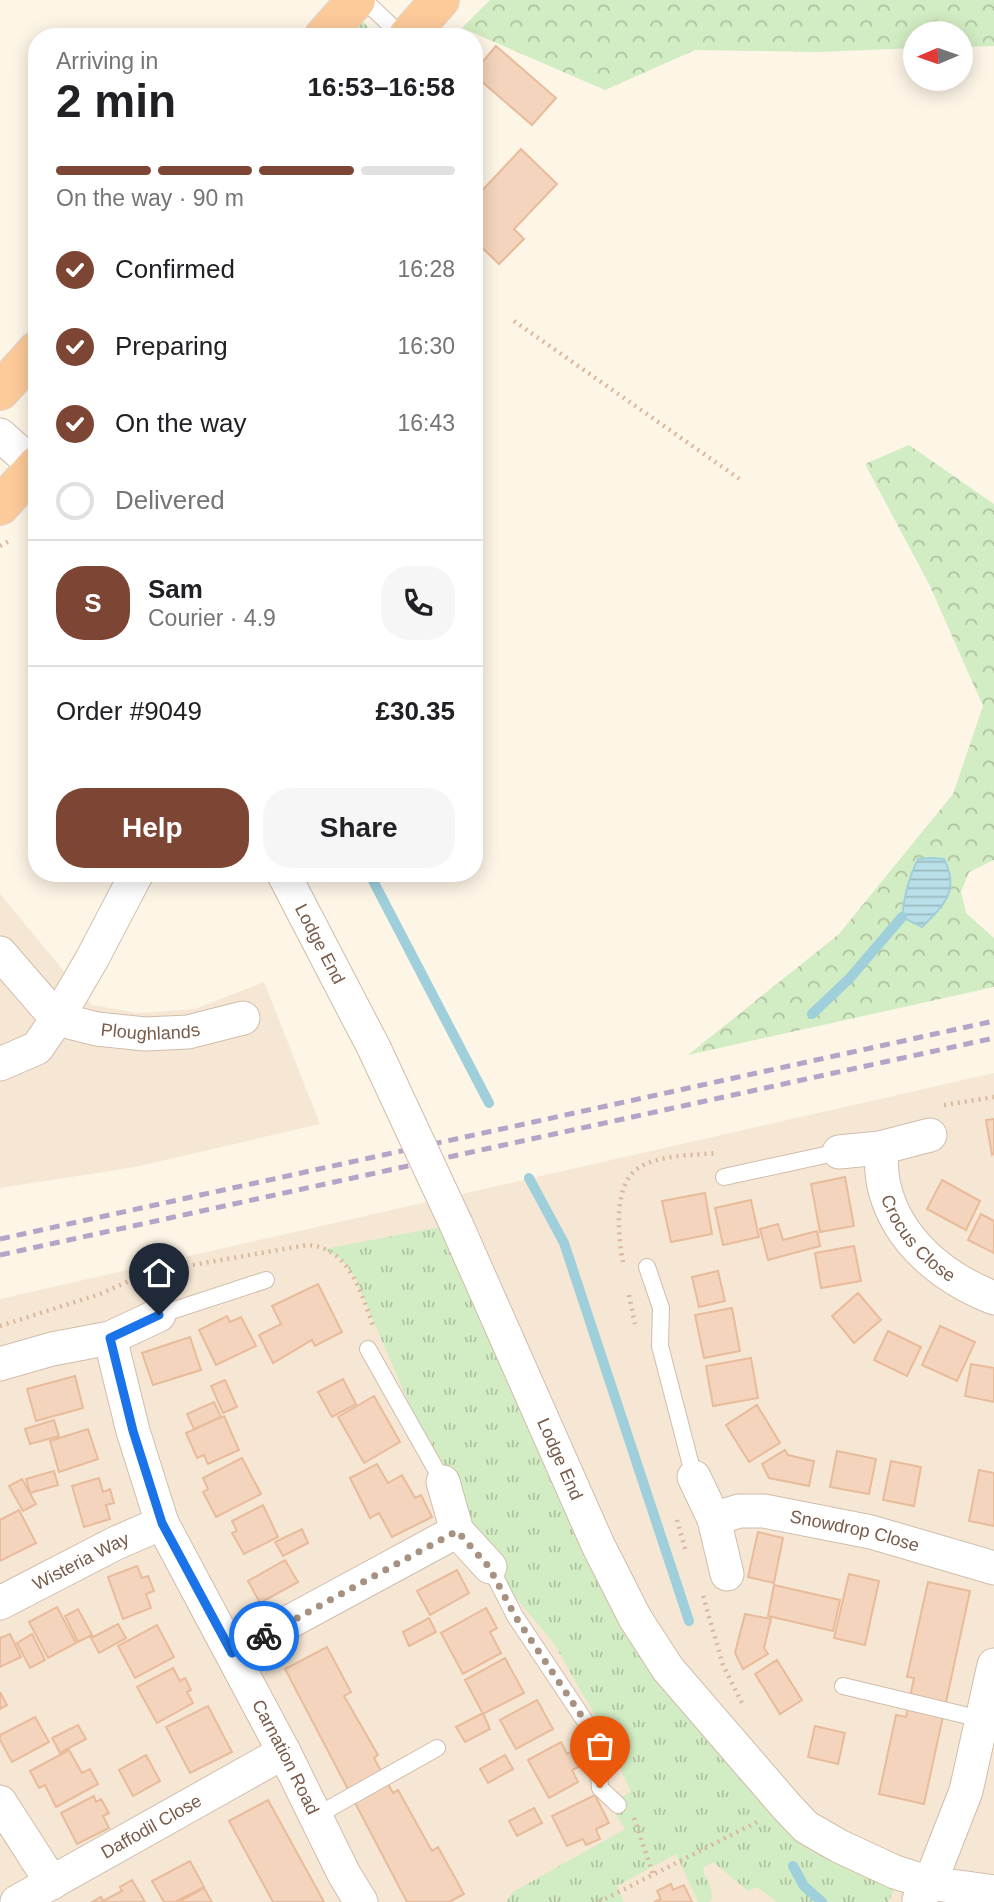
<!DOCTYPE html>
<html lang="en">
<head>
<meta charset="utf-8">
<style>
  :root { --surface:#fff; --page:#f6f6f6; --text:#202124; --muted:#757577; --line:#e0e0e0; --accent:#7d4533 }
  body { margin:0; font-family:Arial,sans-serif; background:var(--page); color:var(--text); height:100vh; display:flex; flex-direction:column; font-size:26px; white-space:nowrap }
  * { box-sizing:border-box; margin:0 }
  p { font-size:23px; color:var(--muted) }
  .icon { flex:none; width:38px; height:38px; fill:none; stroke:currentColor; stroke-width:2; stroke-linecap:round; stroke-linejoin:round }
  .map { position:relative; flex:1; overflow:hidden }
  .side { position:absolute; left:28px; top:28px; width:455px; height:854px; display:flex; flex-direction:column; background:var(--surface); border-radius:28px; box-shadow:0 4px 18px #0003 }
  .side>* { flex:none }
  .needle { width:46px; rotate:268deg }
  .tools { position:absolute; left:903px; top:21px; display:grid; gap:14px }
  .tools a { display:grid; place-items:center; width:70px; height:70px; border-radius:50%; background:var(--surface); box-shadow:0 4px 18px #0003; font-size:35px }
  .pin { position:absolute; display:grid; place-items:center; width:60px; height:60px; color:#fff; margin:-72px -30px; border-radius:50% 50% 50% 0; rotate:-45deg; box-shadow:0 0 7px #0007 }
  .pin .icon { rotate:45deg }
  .courier { position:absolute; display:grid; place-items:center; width:70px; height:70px; margin:-35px; border:5px solid #1a73e8; border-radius:50%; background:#fff; color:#222; box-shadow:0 2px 9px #0007 }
  .head em { font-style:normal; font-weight:700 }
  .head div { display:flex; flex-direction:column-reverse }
  .head { display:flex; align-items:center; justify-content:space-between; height:119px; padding:0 28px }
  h1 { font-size:46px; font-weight:700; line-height:52px }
  .bar { display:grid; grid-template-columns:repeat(4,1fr); gap:10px 7px; align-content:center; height:84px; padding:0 28px }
  .bar i { height:9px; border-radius:5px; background:var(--line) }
  .bar .active { background:var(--accent) }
  .bar p { grid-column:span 4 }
  .line { display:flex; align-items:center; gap:18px; padding:0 28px; border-top:2px solid var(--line) }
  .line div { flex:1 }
  .round { display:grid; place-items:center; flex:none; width:74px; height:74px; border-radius:28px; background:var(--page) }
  ol { padding:0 28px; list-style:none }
  li { display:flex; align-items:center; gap:21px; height:77px }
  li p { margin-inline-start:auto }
  li .icon { padding:7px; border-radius:50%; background:var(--accent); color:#fff; stroke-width:4 }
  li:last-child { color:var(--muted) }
  li i { width:38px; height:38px; border:4px solid var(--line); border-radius:50% }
  .action { display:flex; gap:14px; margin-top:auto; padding:14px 28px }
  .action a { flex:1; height:80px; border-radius:28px; background:var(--accent); color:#fff; font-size:28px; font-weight:700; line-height:80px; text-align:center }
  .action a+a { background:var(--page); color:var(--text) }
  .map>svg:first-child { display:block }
  .residential { fill:#f6e7d4 }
  .grass { fill:url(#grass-tufts) }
  .forest { fill:url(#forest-crowns) }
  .water { fill:url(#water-rules); stroke:#9ecfdb; stroke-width:2 }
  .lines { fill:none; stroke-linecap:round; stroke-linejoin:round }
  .stream { stroke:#9ecfdb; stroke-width:10 }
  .building { fill:#f4d4bc; stroke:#e8bb9b; stroke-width:2 }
  .service-casing { stroke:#d0bdab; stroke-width:18 }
  .minor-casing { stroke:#d0bdab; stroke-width:35 }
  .trunk-casing { stroke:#dcd4d0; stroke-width:40 }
  .path { stroke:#dab89e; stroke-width:4.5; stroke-dasharray:2 5; stroke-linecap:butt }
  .service { stroke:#fff; stroke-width:16 }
  .minor { stroke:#fff; stroke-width:33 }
  .trunk { stroke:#fdca9a; stroke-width:38 }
  .rail { stroke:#b8a3c8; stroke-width:5; stroke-dasharray:10 7; stroke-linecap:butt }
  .minor-bridge-casing { stroke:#d0bdab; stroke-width:35; stroke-linecap:butt }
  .minor-bridge { stroke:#fff; stroke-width:33 }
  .done { stroke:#a79180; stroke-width:7; stroke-dasharray:0 12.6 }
  .route { stroke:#1a73e8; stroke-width:9 }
  .labels { text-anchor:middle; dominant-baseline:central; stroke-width:7; stroke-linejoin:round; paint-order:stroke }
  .street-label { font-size:18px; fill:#795b49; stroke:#fff9ed }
</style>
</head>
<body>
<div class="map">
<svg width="994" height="1902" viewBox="0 0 994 1902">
  <defs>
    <pattern id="grass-tufts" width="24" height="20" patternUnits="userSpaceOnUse" patternTransform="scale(1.75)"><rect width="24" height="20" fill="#d2ecc3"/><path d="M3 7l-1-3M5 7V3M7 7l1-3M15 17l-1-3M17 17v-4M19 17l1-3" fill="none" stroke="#afc2a0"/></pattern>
    <pattern id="forest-crowns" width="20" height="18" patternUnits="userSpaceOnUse" patternTransform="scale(1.75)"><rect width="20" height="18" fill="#d2ecc3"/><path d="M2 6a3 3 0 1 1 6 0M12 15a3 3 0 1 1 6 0" fill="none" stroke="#afc2a0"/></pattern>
    <pattern id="water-rules" width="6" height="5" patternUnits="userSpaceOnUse" patternTransform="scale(1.75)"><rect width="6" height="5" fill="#b9e0e9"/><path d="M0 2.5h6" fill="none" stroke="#9bb9bf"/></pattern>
  </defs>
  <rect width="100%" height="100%" fill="#fdf5e6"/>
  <!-- residential -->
  <path class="residential" d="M0 894 92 1005 138 1013 195 1009 264 982 320 1124 135 1167 0 1188Z
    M994 1073V1902H0V1299Z"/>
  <!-- grass -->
  <path class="grass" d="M362 21 375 34 372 37H348Z
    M456 1224 668 1669 881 1883 894 1890 888 1902H777L757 1887 748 1891 713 1862 703 1868C705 1881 712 1882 712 1898L709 1902H698L676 1854 617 1886 624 1902H506L513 1892 625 1829 609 1803 631 1792 605 1733 553 1642 490 1567 443 1482 354 1276 341 1259 324 1249Z"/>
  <!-- forest -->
  <path class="forest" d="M490 0H994V46L961 47V33H915V48L817 52 695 50 605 90 462 28Z
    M909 445 994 504V860L969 872 961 892 966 913 994 938V987L688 1055 839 934 953 794 983 706 929 584 865 464Z"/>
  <!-- water -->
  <path class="water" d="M931 858 944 859C960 891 944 905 922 927L902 917C904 896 908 879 918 859Z"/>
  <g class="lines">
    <!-- stream -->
    <path class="stream" d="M369 873 489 1103
      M812 1014 849 979 902 917
      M529 1178 564 1243 689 1621
      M793 1866 804 1886 822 1902"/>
  </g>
  <!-- building -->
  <path class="building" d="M496 46 556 98 532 125 474 75V72Z
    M521 149 557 184 514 229 524 239 499 264 474 240V193L477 196Z
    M994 1119V1154L992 1155 986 1120Z
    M845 1177 854 1226 820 1232 811 1184Z
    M942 1180 980 1201 966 1230 927 1209Z
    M705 1193 712 1234 671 1242 662 1201Z
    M751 1200 759 1237 723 1245 715 1208Z
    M981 1214 994 1221V1253L968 1240Z
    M778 1224 783 1240 817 1231 820 1246 768 1260 760 1229Z
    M854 1246 861 1281 821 1288 815 1253Z
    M718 1271 725 1301 699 1307 692 1277Z
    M318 1284 342 1332 315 1346 312 1340 273 1363 259 1335 281 1324 272 1306Z
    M858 1293 881 1320 854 1343 832 1316Z
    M732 1308 740 1351 704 1358 695 1315Z
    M227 1316 230 1322 241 1317 256 1346 216 1365 199 1330Z
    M940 1326 975 1342 957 1381 922 1365Z
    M888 1331 921 1347 907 1376 874 1360Z
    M190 1337 201 1370 153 1385 142 1353Z
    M751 1358 758 1398 713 1406 706 1366Z
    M971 1364 994 1368V1402L965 1396Z
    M75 1376 83 1408 36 1421 27 1389Z
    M343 1379 356 1404 332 1417 318 1392Z
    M225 1380 237 1407 223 1413 211 1386Z
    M374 1396 400 1442 364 1463 338 1417Z
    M214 1402 221 1417 194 1429 187 1414Z
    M757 1405 780 1443 749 1462 726 1425Z
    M224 1416 239 1450 208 1464 204 1455 197 1458 186 1433Z
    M54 1420 59 1436 30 1444 25 1429Z
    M88 1429 98 1459 59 1472 50 1441Z
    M785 1450 788 1455 814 1461 809 1486 769 1478 762 1464Z
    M837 1451 876 1459 869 1494 830 1487Z
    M242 1458 261 1494 216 1517 203 1492 208 1489 203 1478Z
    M891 1461 921 1467 914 1506 883 1500Z
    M377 1464 388 1483 402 1475 415 1498 421 1495 432 1517 392 1537 379 1513 370 1518 350 1478Z
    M979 1470 994 1473V1526L969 1521Z
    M54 1471 58 1485 30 1493 26 1479Z
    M99 1478 103 1492 110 1489 114 1503 106 1505 110 1519 84 1527 72 1486Z
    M22 1479 36 1504 23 1511 9 1486Z
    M263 1505 278 1537 244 1554 232 1533 237 1531 232 1521Z
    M19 1510 36 1543 0 1561V1520Z
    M302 1529 308 1543 283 1556 275 1542Z
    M758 1532 783 1538 774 1583 748 1577Z
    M285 1560 298 1582 260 1603 248 1581Z
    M137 1566 142 1578 148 1576 154 1591 146 1594 151 1608 123 1619 108 1577Z
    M457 1570 469 1593 430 1615 417 1591Z
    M849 1574 879 1581 865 1645 834 1638Z
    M928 1582 970 1591 924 1804 879 1794 896 1715 906 1717 914 1678 907 1677Z
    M774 1585 840 1600 833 1631 768 1616Z
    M57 1607 76 1643 48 1658 29 1622Z
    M486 1608 497 1628 490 1632 501 1653 463 1674 441 1633Z
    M78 1609 92 1635 78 1642 65 1616Z
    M745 1614 771 1619 764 1648 768 1654 743 1669 735 1653Z
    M429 1618 436 1632 409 1646 403 1632Z
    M118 1624 126 1638 99 1653 91 1638Z
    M157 1625 174 1657 135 1678 118 1646Z
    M10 1634 21 1657 0 1667V1638Z
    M32 1634 45 1660 30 1668 17 1643Z
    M327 1647 351 1692 344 1696 378 1755 374 1758 393 1793 398 1790 432 1851 438 1847 464 1894 449 1902H407L285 1669Z
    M505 1658 524 1693 483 1714 465 1680Z
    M777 1660 802 1700 780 1714 755 1674Z
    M173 1668 180 1681 185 1678 191 1690 187 1692 193 1703 157 1723 137 1687Z
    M0 1692 7 1705 0 1709Z
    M537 1700 553 1729 516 1749 500 1720Z
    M208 1706 232 1752 190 1773 166 1727Z
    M483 1713 490 1729 465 1742 456 1727Z
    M35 1717 49 1742 12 1762 0 1740V1735Z
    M78 1725 86 1739 60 1753 52 1738Z
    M815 1726 845 1733 838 1764 808 1757Z
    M561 1742 567 1754 573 1751 580 1766 572 1770 578 1782 549 1798 528 1760Z
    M69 1750 82 1773 90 1769 98 1784 56 1807 45 1785 39 1788 30 1771Z
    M146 1755 160 1781 133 1796 119 1770Z
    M505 1755 513 1769 488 1783 480 1769Z
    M595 1795 609 1823 596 1829 600 1839 586 1845 583 1839 567 1846 552 1816Z
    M94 1796 96 1802 101 1799 109 1813 103 1816 109 1828 77 1844 61 1813Z
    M268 1800 324 1902H273L229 1821Z
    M534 1808 542 1823 517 1836 509 1821Z
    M190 1861 204 1887 175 1902H164L152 1881Z
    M132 1880 145 1902H92L101 1897 103 1901 122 1891 120 1887Z
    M671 1884 673 1890 684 1885 692 1902H654L661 1899 657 1891Z
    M204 1888 212 1902H179Z"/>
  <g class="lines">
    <!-- service casing -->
    <g class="service-casing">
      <path id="service" d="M364 0 403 37
        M724 1177 839 1152
        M647 1267 661 1308 660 1346 694 1477
        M159 1315 266 1280
        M368 1349 443 1482
        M490 1567 515 1616 597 1739 600 1788 618 1805
        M843 1686 981 1719
        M316 1816 437 1748"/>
    </g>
    <!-- minor casing -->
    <g class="minor-casing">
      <g id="minor">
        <path d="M0 435 37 468"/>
        <path id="s1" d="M283 873 374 1048"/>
        <path id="s2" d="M0 953 57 1019 97 1029 145 1034 188 1032 243 1018"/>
        <path d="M0 1064 37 1048 57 1019 92 959 137 873"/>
        <path id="s3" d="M880 1148C882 1160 881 1174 884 1186 897 1241 943 1278 994 1298"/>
        <path d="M839 1152 880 1148 930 1135"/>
        <path id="s4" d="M456 1224 598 1545 635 1618 668 1669 787 1807 806 1827 839 1846 895 1872 930 1883 994 1892"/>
        <path id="s5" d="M110 1338 133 1431 162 1523 284 1752 344 1874 361 1902"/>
        <path d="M0 1364 52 1349 110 1338 159 1315"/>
        <path d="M694 1477 714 1519 727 1574"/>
        <path d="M443 1482 457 1531 490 1567"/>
        <path id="s6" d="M714 1519 739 1511H764L871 1532 994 1568"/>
        <path id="s7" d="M0 1603 116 1543 162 1523"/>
        <path d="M232 1653 457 1531"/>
        <path d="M0 1802 52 1883"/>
        <path d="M919 1900 930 1883 966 1791 994 1665"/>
        <path id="s8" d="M17 1902 284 1752"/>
      </g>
    </g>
    <!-- trunk casing -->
    <g class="trunk-casing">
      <path id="trunk" d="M323 37 356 0
        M407 37 440 0
        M0 391 37 350
        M0 506 37 465"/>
    </g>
    <!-- path -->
    <path class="path" d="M30 315 37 307
      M514 321 741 480
      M0 546 9 541
      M944 1105 994 1097
      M623 1262C618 1236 613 1187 637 1169 655 1155 695 1155 717 1153
      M629 1295 635 1324
      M0 1326 100 1294 147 1273 307 1245C350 1247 361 1294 374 1328
      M677 1520 686 1552
      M703 1596 723 1665 742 1703
      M634 1818 653 1874
      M599 1902 757 1822"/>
    <!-- service -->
    <use href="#service" class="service"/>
    <!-- minor -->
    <use href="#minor" class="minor"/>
    <!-- trunk -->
    <use href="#trunk" class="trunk"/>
    <!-- rail -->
    <path class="rail" d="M0 1239 994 1021
      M0 1255 994 1038"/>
    <!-- minor-bridge casing -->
    <g class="minor-bridge-casing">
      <path id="minor-bridge" d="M374 1048 456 1224"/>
    </g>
    <!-- minor-bridge -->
    <use href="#minor-bridge" class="minor-bridge"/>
  </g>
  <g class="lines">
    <!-- done -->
    <path class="done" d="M264 1636 457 1531 489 1567 515 1616 597 1739 600 1788"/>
    <!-- route -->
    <path class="route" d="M159 1315 110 1338 133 1431 162 1523 232 1653 264 1636"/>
  </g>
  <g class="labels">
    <!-- street labels -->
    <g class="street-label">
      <text stroke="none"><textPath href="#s1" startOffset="80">Lodge End</textPath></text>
      <text stroke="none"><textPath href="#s2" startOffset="182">Ploughlands</textPath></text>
      <text stroke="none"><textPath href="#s3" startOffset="102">Crocus Close</textPath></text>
      <text stroke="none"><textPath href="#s4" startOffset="257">Lodge End</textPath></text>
      <text stroke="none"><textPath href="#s6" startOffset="144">Snowdrop Close</textPath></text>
      <text stroke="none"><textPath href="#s7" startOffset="91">Wisteria Way</textPath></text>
      <text stroke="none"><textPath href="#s5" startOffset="457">Carnation Road</textPath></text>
      <text stroke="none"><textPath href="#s8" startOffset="154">Daffodil Close</textPath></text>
    </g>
  </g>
</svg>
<div class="tools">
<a><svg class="needle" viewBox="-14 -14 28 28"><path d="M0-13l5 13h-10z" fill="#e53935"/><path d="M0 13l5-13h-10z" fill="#757577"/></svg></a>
</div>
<div class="pin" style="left:600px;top:1788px;background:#ea580c"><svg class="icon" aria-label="bag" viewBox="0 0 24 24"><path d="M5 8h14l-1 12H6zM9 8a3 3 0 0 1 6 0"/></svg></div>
<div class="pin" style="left:159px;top:1315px;background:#1f2937"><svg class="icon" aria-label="home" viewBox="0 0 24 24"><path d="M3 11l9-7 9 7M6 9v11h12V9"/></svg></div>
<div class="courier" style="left:264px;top:1636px"><svg class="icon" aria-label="bike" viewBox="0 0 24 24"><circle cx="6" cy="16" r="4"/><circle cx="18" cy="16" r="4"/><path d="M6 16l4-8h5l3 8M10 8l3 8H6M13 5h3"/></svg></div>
<section class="side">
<div class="head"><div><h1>2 min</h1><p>Arriving in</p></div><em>16:53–16:58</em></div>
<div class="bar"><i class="active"></i><i class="active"></i><i class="active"></i><i></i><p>On the way · 90 m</p></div>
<ol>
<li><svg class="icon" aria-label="check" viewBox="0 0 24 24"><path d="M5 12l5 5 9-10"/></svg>Confirmed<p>16:28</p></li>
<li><svg class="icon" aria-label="check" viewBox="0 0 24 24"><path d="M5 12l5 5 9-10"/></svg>Preparing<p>16:30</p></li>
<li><svg class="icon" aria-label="check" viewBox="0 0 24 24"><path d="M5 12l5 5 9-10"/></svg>On the way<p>16:43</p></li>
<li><i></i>Delivered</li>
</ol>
<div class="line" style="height:126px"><b class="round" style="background:var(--accent);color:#fff">S</b><div><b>Sam</b><p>Courier · 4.9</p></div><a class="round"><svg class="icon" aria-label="phone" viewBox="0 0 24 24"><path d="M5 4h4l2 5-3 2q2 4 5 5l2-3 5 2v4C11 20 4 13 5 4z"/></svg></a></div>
<div class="line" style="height:91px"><div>Order #9049</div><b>£30.35</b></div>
<div class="action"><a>Help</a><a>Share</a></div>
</section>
</div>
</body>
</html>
